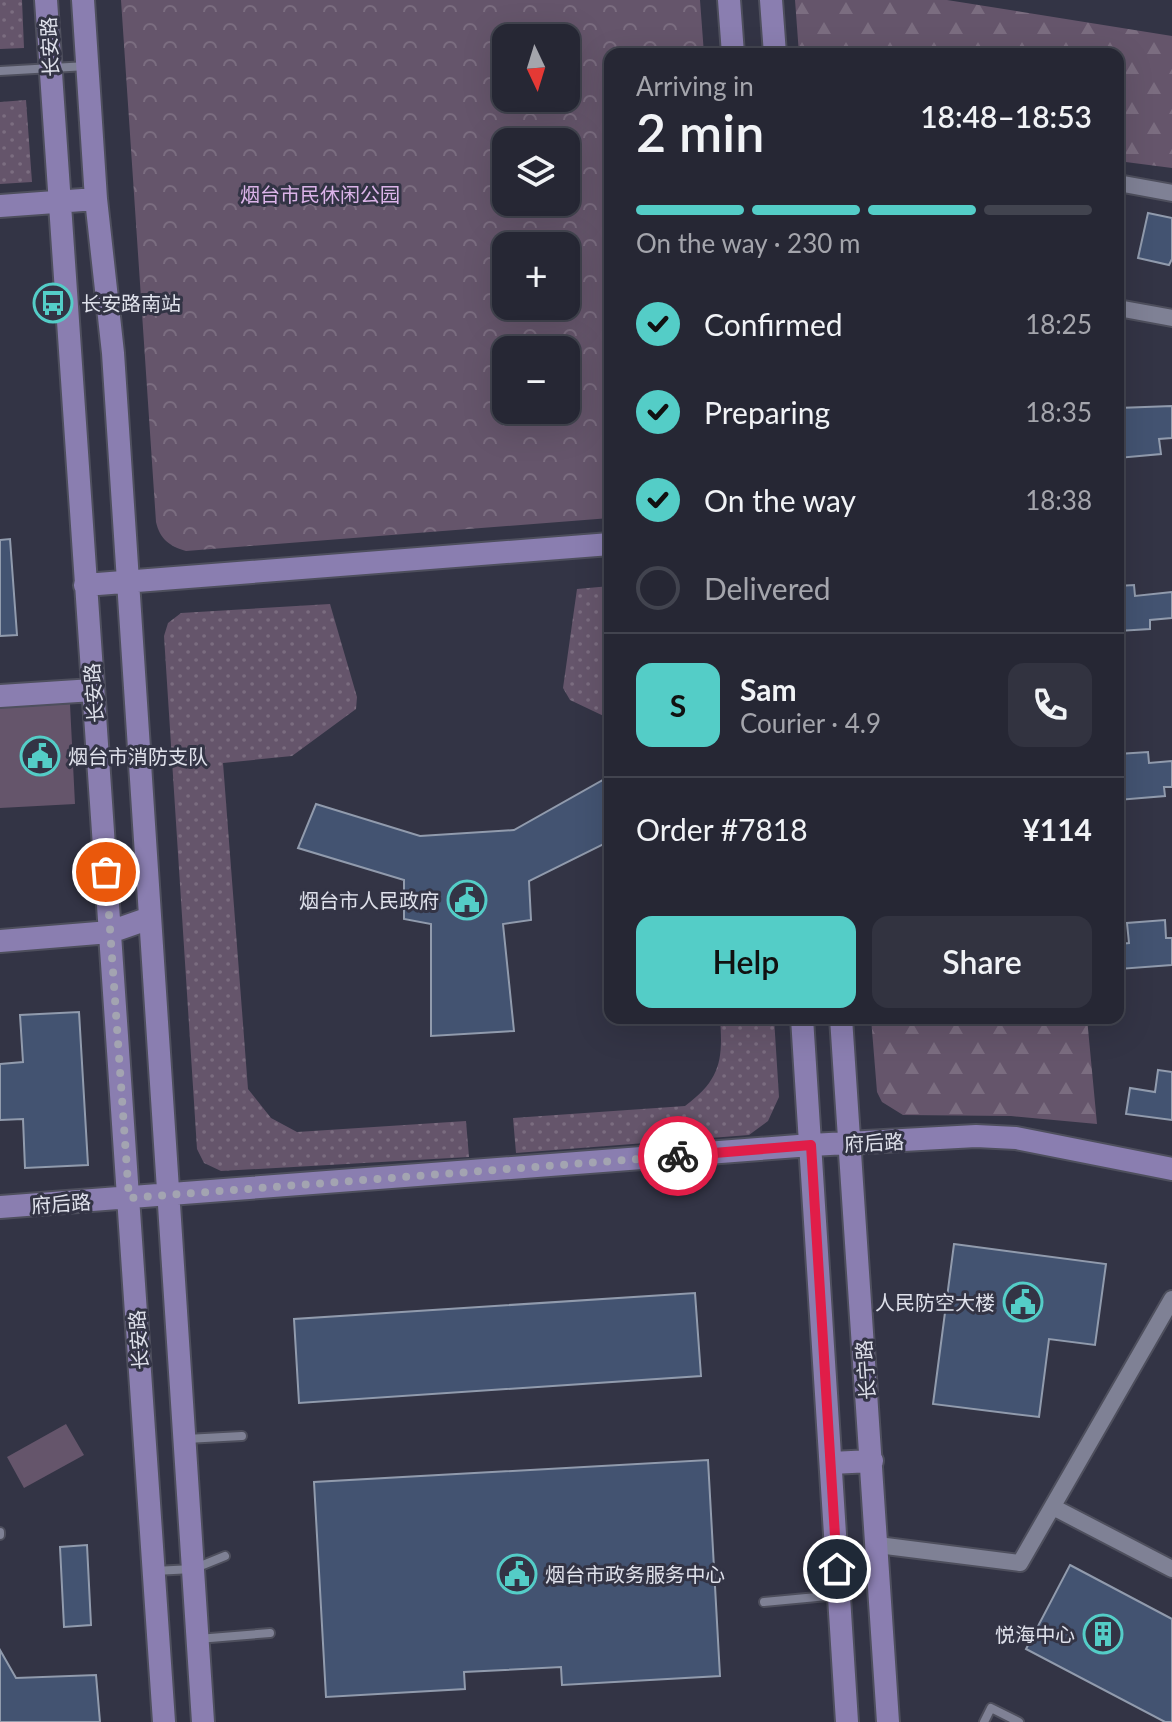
<!DOCTYPE html>
<html lang="en">
<head>
<meta charset="utf-8">
<style>
  :root { --surface:#262734; --page:#323340; --text:#f1f3f6; --muted:#a4a5ac; --line:#42444f; --accent:#54cdc7 }
  body { margin:0; font-family:Lato,"Noto Sans SC",sans-serif; background:var(--page); color:var(--text); height:100vh; display:flex; flex-direction:column; font-size:30px; white-space:nowrap }
  * { box-sizing:border-box; margin:0 }
  p { font-size:26px; color:var(--muted) }
  .icon { flex:none; width:44px; height:44px; fill:none; stroke:currentColor; stroke-width:2; stroke-linecap:round; stroke-linejoin:round }
  .map { position:relative; flex:1; overflow:hidden }
  .sheet { position:absolute; left:604px; top:48px; width:520px; height:976px; display:flex; flex-direction:column; background:var(--surface); border-radius:16px; box-shadow:0 8px 32px #0002,0 0 0 2px var(--line) }
  .sheet>* { flex:none }
  .needle { width:52px; rotate:176deg }
  .fabs { position:absolute; left:492px; top:24px; display:grid; gap:16px }
  .fabs a { display:grid; place-items:center; width:88px; height:88px; border-radius:16px; background:var(--surface); box-shadow:0 8px 32px #0002,0 0 0 2px var(--line); font-size:40px }
  .pin { position:absolute; display:grid; place-items:center; width:68px; height:68px; color:#fff; margin:-34px; border:4px solid #fff; border-radius:50%; box-shadow:0 2px 8px #0007 }
  .courier { position:absolute; display:grid; place-items:center; width:80px; height:80px; margin:-40px; border:6px solid #e11d48; border-radius:50%; background:#fff; color:#222; box-shadow:0 2px 10px #0007 }
  .overview em { font-style:normal; font-weight:600 }
  .overview div { display:flex; flex-direction:column-reverse }
  .overview { display:flex; align-items:center; justify-content:space-between; height:136px; padding:0 32px }
  h1 { font-size:52px; font-weight:600; line-height:60px }
  .bar { display:grid; grid-template-columns:repeat(4,1fr); gap:12px 8px; align-content:center; height:96px; padding:0 32px }
  .bar i { height:10px; border-radius:6px; background:var(--line) }
  .bar .selected { background:var(--accent) }
  .bar p { grid-column:span 4 }
  .line { display:flex; align-items:center; gap:20px; padding:0 32px; border-top:2px solid var(--line) }
  .line div { flex:1 }
  .round { display:grid; place-items:center; flex:none; width:84px; height:84px; border-radius:16px; background:var(--page) }
  ol { padding:0 32px; list-style:none }
  li { display:flex; align-items:center; gap:24px; height:88px }
  li p { margin-inline-start:auto }
  li .icon { padding:8px; border-radius:50%; background:var(--accent); color:#111; stroke-width:4 }
  li:last-child { color:var(--muted) }
  li i { width:44px; height:44px; border:4px solid var(--line); border-radius:50% }
  .action { display:flex; gap:16px; margin-top:auto; padding:16px 32px }
  .action a { flex:1; height:92px; border-radius:16px; background:var(--accent); color:#111; font-size:32px; font-weight:600; line-height:92px; text-align:center }
  .action a+a { background:var(--page); color:var(--text) }
  .map>svg:first-child { display:block }
  .grass { fill:url(#grass-dots) }
  .forest { fill:url(#forest-firs) }
  .park { fill:url(#park-crowns); fill-rule:evenodd }
  .pitch { fill:#65556b }
  .building { fill:#435371; stroke:#919bad; stroke-width:2 }
  .lines { fill:none; stroke-linecap:round; stroke-linejoin:round }
  .lane-casing { stroke:#4e4f5d; stroke-width:12 }
  .street-casing { stroke:#4e4f5d; stroke-width:20 }
  .secondary-casing { stroke:#4e4f5d; stroke-width:26 }
  .lane { stroke:#7f8195; stroke-width:8 }
  .street { stroke:#7f8195; stroke-width:16 }
  .secondary { stroke:#8a7eb0; stroke-width:22 }
  .done { stroke:#a3a4b1; stroke-width:8; stroke-dasharray:0 14.4 }
  .route { stroke:#e11d48; stroke-width:10 }
  .labels { text-anchor:middle; dominant-baseline:central; stroke-width:6; stroke-linejoin:round; paint-order:stroke }
  .street-label { font-size:20px; fill:#dfe1eb; stroke:#333445 }
  .park-label { font-size:20px; fill:#dbb4e9; stroke:#333445 }
  .poi-label { font-size:20px; fill:#dfe1eb; stroke:#333445; text-anchor:start }
</style>
</head>
<body>
<div class="map">
<svg width="1172" height="1722" viewBox="0 0 1172 1722">
  <defs>
    <pattern id="grass-dots" width="8" height="8" patternUnits="userSpaceOnUse" patternTransform="scale(2)"><rect width="8" height="8" fill="#65556b"/><path d="M2 2h.1M6 6h.1" fill="none" stroke="#7b6d80" stroke-width="1.8" stroke-linecap="round"/></pattern>
    <pattern id="forest-firs" width="22" height="20" patternUnits="userSpaceOnUse" patternTransform="scale(2)"><rect width="22" height="20" fill="#65556b"/><path d="M5 1l3.5 6h-7zM16 11l3.5 6h-7z" fill="#7b6d80"/></pattern>
    <pattern id="park-crowns" width="20" height="18" patternUnits="userSpaceOnUse" patternTransform="scale(2)"><rect width="20" height="18" fill="#65556b"/><path d="M2 6a3 3 0 1 1 6 0M12 15a3 3 0 1 1 6 0" fill="none" stroke="#7b6d80"/></pattern>
  </defs>
  <rect width="100%" height="100%" fill="#333445"/>
  <!-- grass -->
  <path class="grass" d="M0 0H22L24 48 0 49Z
    M26 100 32 182 0 184V102Z
    M610 586V719L570 700 563 688 577 589Z
    M330 604 357 697 356 709 292 756 223 763 248 1089 271 1118 297 1132 466 1121 469 1157 221 1171 204 1163 197 1149 164 636 168 623 181 613Z
    M720 1018H774L779 1097 768 1121 749 1135 516 1153 513 1118 685 1106C721 1079 723 1060 720 1018Z"/>
  <!-- forest -->
  <path class="forest" d="M795 0H947L1172 36V168L1118 161V54H799Z
    M871 1018H1087L1097 1124 1011 1116 903 1115 882 1102 877 1092Z"/>
  <!-- park -->
  <path class="park" d="M121 0H700L704 54H610V518L186 551C169 546 160 539 156 522ZM506 38H566V98H506ZM506 142H566V202H506ZM506 246H566V306H506ZM506 350H566V410H506Z"/>
  <!-- pitch -->
  <path class="pitch" d="M70 704 75 804 0 808V708Z
    M66 1424 84 1455 24 1488 7 1457Z"/>
  <!-- building -->
  <path class="building" d="M1148 213 1172 218V259L1169 265 1138 258Z
    M1172 406V438L1159 439 1161 454 1118 458V408Z
    M10 539 17 635 0 636V540Z
    M1134 585 1135 596 1172 592V618L1150 620V629L1118 631V586Z
    M1148 752 1149 763 1172 761V787H1164L1165 796 1118 800V754Z
    M610 776V841L529 881 531 920 503 924 514 1031 431 1036V924L404 919V880L298 848 316 804 420 836 514 830Z
    M1165 920 1166 938H1172V965L1119 969 1118 944 1129 943 1127 923Z
    M79 1012 88 1165 25 1168 23 1119 0 1120V1064L23 1062 20 1015Z
    M1158 1070 1172 1072V1120L1126 1114 1130 1088 1155 1092Z
    M954 1244 1106 1264 1095 1345 1049 1339 1039 1417 933 1404Z
    M695 1293 701 1376 299 1403 294 1319Z
    M708 1460 720 1676 562 1685 561 1667 464 1672 465 1689 326 1697 314 1482Z
    M87 1545 91 1625 64 1627 60 1547Z
    M1070 1565 1172 1619V1722H1165L1026 1649Z
    M0 1650 16 1678 96 1675 100 1722H0Z"/>
  <g class="lines">
    <!-- lane casing -->
    <g class="lane-casing">
      <path id="lane" d="M0 71 87 66
        M186 1439 242 1436
        M0 1532V1535
        M154 1571 193 1569 225 1556
        M764 1602 838 1595
        M198 1639 270 1633
        M984 1722 991 1708 1019 1722"/>
    </g>
    <!-- street casing -->
    <g class="street-casing">
      <path id="street" d="M1118 183 1172 193
        M1118 308 1172 318
        M1053 1507 1172 1569
        M878 1545 1020 1563 1172 1299"/>
    </g>
    <!-- secondary casing -->
    <g class="secondary-casing">
      <path id="secondary" d="M46 0 164 1722
        M83 0 96 199 113 353 203 1722
        M729 0 733 54
        M771 0 775 54
        M0 206 96 199
        M85 585 610 544
        M0 696 93 690
        M0 941 110 932 150 918
        M802 1018 847 1722
        M841 1018 888 1722
        M0 1207 811 1145 976 1136 1016 1138 1172 1169
        M831 1463 872 1461"/>
    </g>
    <!-- lane -->
    <use href="#lane" class="lane"/>
    <!-- street -->
    <use href="#street" class="street"/>
    <!-- secondary -->
    <use href="#secondary" class="secondary"/>
  </g>
  <g class="lines">
    <!-- done -->
    <path class="done" d="M106 872 129 1198 678 1156"/>
    <!-- route -->
    <path class="route" d="M678 1156 811 1145 837 1569"/>
  </g>
  <!-- icons -->
  <defs>
    <g id="bus-ring" transform="scale(2)"><circle r="9.5" fill="#333445" stroke="#54cdc7" stroke-width="1.5"/><path d="M-5-6H5V4H4V6H2V4H-2V6H-4V4H-5ZM-3.5-4V0h7V-4ZM-3.5 1.2v1.5H-2V1.2ZM2 1.2v1.5H3.5V1.2Z" fill="#54cdc7"/></g>
    <g id="civic-ring" transform="scale(2)"><circle r="9.5" fill="#333445" stroke="#54cdc7" stroke-width="1.5"/><path d="M-.6-6.5H3V-4.5H.6V-3L4-1V1h2V6H-6V1h2V-1L-.6-3ZM-1.2 2.5V6h2.4V2.5Z" fill="#54cdc7"/></g>
    <g id="building-ring" transform="scale(2)"><circle r="9.5" fill="#333445" stroke="#54cdc7" stroke-width="1.5"/><path d="M-4-6H4V6H1V3H-1V6H-4ZM-2.5-4.3h1.7v1.8h-1.7ZM.8-4.3h1.7v1.8H.8ZM-2.5-1h1.7V.8h-1.7ZM.8-1h1.7V.8H.8Z" fill="#54cdc7"/></g>
  </defs>
  <g fill-rule="evenodd">
    <use href="#bus-ring" x="53" y="303"/>
    <use href="#civic-ring" x="40" y="756"/>
    <use href="#civic-ring" x="467" y="900"/>
    <use href="#civic-ring" x="1023" y="1302"/>
    <use href="#civic-ring" x="517" y="1574"/>
    <use href="#building-ring" x="1103" y="1634"/>
  </g>
  <g class="labels">
    <!-- street labels -->
    <g class="street-label">
      <text transform="translate(49 47) rotate(-93)">长安路</text>
      <text transform="translate(93 693) rotate(-94)">长安路</text>
      <text transform="translate(874 1142) rotate(-3)">府后路</text>
      <text transform="translate(61 1203) rotate(-4)">府后路</text>
      <text transform="translate(138 1340) rotate(-94)">长安路</text>
      <text transform="translate(865 1370) rotate(-94)">长宁路</text>
    </g>
    <!-- park labels -->
    <g class="park-label">
      <text x="320" y="194">烟台市民休闲公园</text>
    </g>
    <!-- poi labels -->
    <g class="poi-label">
      <text x="81" y="303">长安路南站</text>
      <text x="68" y="756">烟台市消防支队</text>
      <text x="439" y="900" text-anchor="end">烟台市人民政府</text>
      <text x="995" y="1302" text-anchor="end">人民防空大楼</text>
      <text x="545" y="1574">烟台市政务服务中心</text>
      <text x="1075" y="1634" text-anchor="end">悦海中心</text>
    </g>
  </g>
</svg>
<div class="fabs">
<a><svg class="needle" viewBox="-14 -14 28 28"><path d="M0-13l5 13h-10z" fill="#e53935"/><path d="M0 13l5-13h-10z" fill="#a4a5ac"/></svg></a>
<a><svg class="icon" aria-label="layers" viewBox="0 0 24 24"><path d="M12 4l9 5-9 5-9-5zM3 14l9 5 9-5"/></svg></a>
<a>+</a>
<a>−</a>
</div>
<div class="pin" style="left:106px;top:872px;background:#ea580c"><svg class="icon" aria-label="bag" viewBox="0 0 24 24"><path d="M5 8h14l-1 12H6zM9 8a3 3 0 0 1 6 0"/></svg></div>
<div class="pin" style="left:837px;top:1569px;background:#1f2937"><svg class="icon" aria-label="home" viewBox="0 0 24 24"><path d="M3 11l9-7 9 7M6 9v11h12V9"/></svg></div>
<div class="courier" style="left:678px;top:1156px"><svg class="icon" aria-label="bike" viewBox="0 0 24 24"><circle cx="6" cy="16" r="4"/><circle cx="18" cy="16" r="4"/><path d="M6 16l4-8h5l3 8M10 8l3 8H6M13 5h3"/></svg></div>
<section class="sheet">
<div class="overview"><div><h1>2 min</h1><p>Arriving in</p></div><em>18:48–18:53</em></div>
<div class="bar"><i class="selected"></i><i class="selected"></i><i class="selected"></i><i></i><p>On the way · 230 m</p></div>
<ol>
<li><svg class="icon" aria-label="check" viewBox="0 0 24 24"><path d="M5 12l5 5 9-10"/></svg>Confirmed<p>18:25</p></li>
<li><svg class="icon" aria-label="check" viewBox="0 0 24 24"><path d="M5 12l5 5 9-10"/></svg>Preparing<p>18:35</p></li>
<li><svg class="icon" aria-label="check" viewBox="0 0 24 24"><path d="M5 12l5 5 9-10"/></svg>On the way<p>18:38</p></li>
<li><i></i>Delivered</li>
</ol>
<div class="line" style="height:144px"><b class="round" style="background:var(--accent);color:#111">S</b><div><b>Sam</b><p>Courier · 4.9</p></div><a class="round"><svg class="icon" aria-label="phone" viewBox="0 0 24 24"><path d="M5 4h4l2 5-3 2q2 4 5 5l2-3 5 2v4C11 20 4 13 5 4z"/></svg></a></div>
<div class="line" style="height:104px"><div>Order #7818</div><b>¥114</b></div>
<div class="action"><a>Help</a><a>Share</a></div>
</section>
</div>
</body>
</html>
